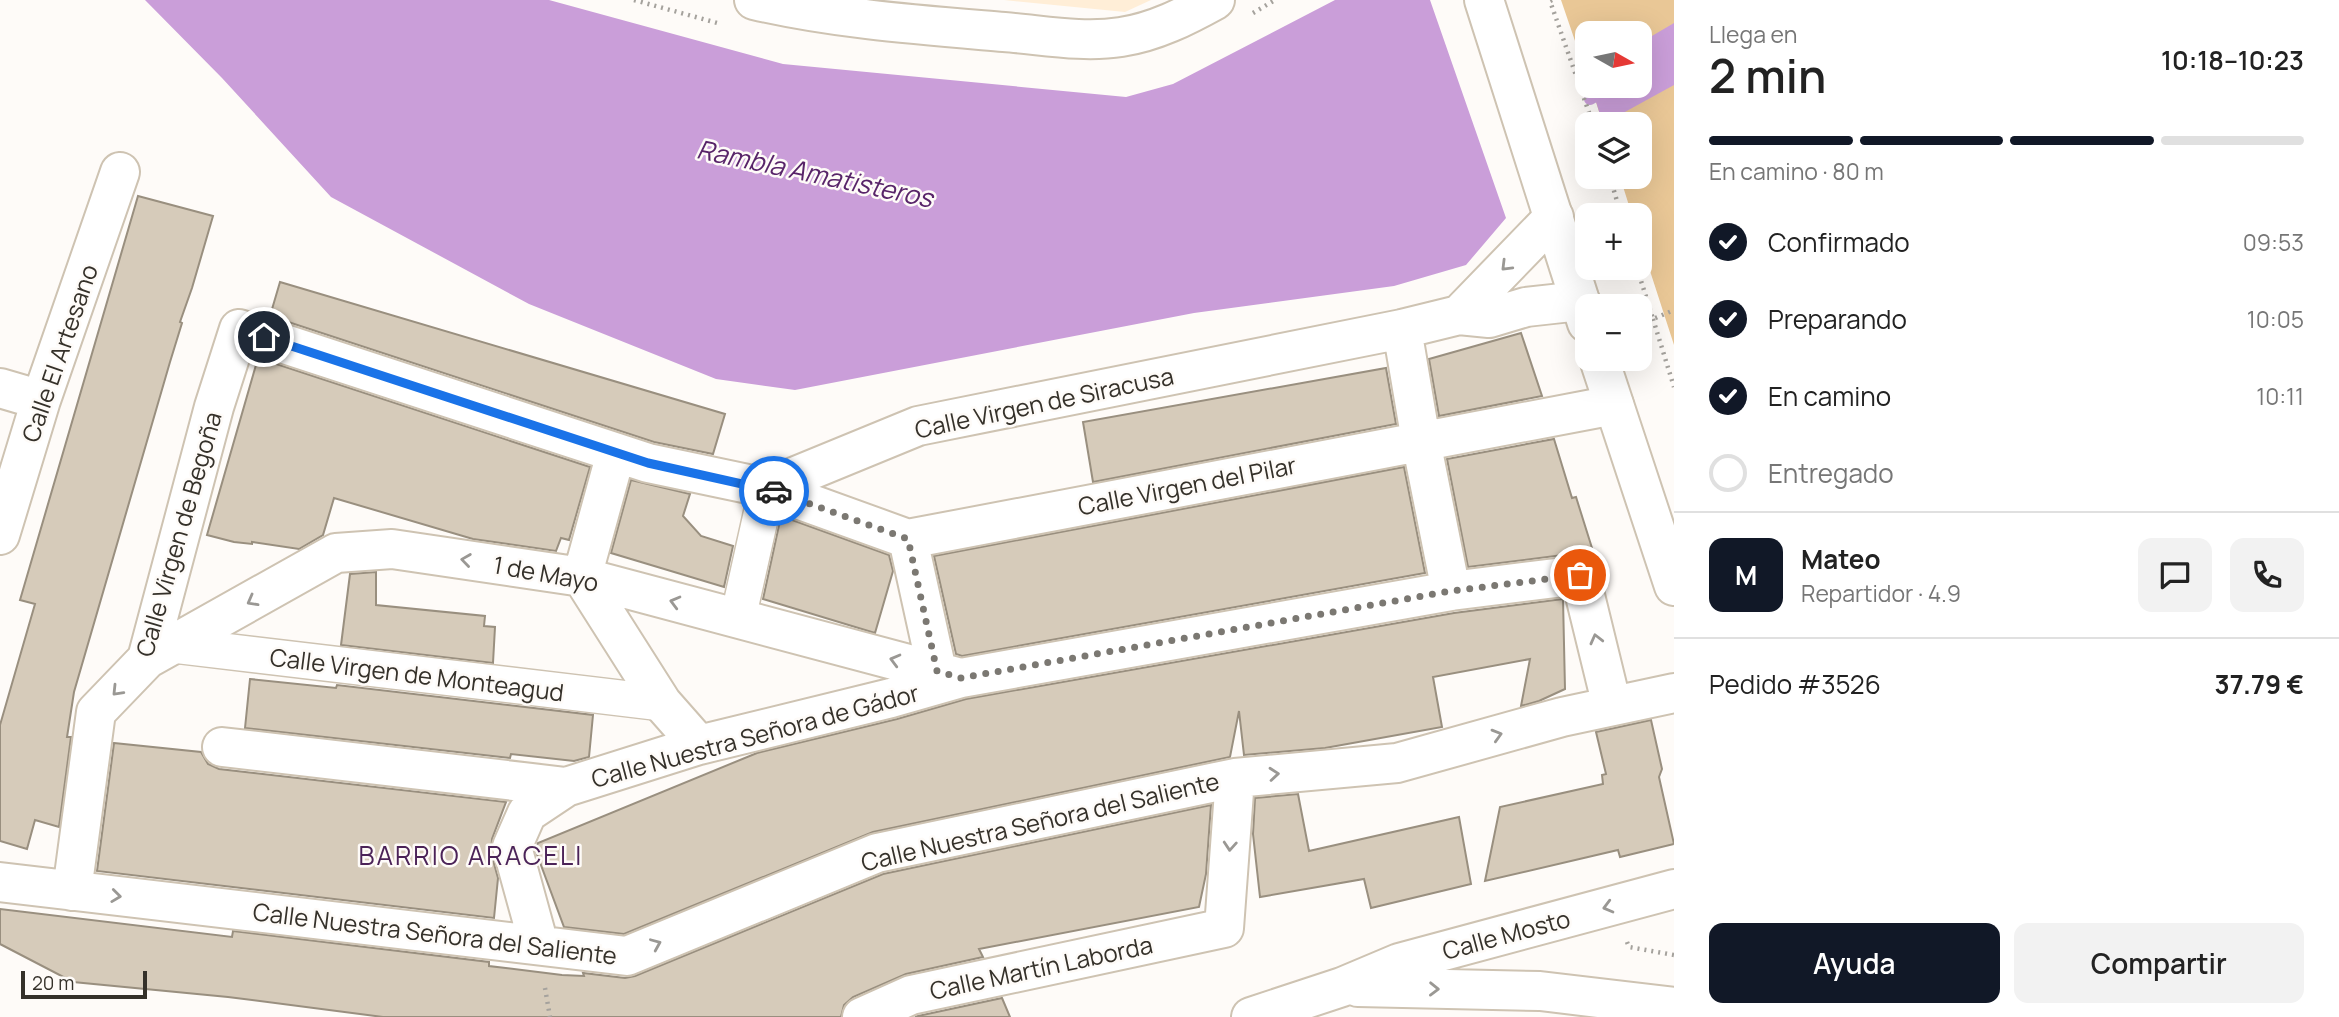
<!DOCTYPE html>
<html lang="es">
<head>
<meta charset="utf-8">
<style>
  :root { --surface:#fff; --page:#f2f2f2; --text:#222; --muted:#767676; --line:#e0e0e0; --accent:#111827 }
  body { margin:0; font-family:Manrope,sans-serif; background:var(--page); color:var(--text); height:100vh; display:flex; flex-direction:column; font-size:26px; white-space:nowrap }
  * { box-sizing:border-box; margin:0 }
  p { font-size:23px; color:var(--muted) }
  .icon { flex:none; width:38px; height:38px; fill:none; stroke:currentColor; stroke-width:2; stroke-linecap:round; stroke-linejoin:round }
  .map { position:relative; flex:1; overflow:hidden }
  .drawer { display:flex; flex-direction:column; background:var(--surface); width:665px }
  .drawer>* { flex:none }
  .needle { width:46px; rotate:99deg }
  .tools { position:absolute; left:1575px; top:21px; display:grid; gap:14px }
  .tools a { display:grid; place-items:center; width:77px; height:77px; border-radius:14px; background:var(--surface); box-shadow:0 7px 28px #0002; font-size:35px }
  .scale { position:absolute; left:21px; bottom:18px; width:126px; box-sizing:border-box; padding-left:7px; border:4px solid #35312a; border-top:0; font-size:19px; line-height:24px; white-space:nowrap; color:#35312a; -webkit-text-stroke:5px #fefbf8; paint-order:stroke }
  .pin { position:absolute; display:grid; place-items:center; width:60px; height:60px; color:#fff; margin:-30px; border:4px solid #fff; border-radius:50%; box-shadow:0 2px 7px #0007 }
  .courier { position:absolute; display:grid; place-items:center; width:70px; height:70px; margin:-35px; border:5px solid #1a73e8; border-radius:50%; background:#fff; color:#222; box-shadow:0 2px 9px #0007 }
  .head em { font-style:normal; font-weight:600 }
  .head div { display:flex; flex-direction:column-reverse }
  .head { display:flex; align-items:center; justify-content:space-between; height:119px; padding:0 35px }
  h1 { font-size:46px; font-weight:600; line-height:52px }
  .bar { display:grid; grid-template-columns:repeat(4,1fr); gap:10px 7px; align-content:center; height:84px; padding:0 35px }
  .bar i { height:9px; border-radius:5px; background:var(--line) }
  .bar .current { background:var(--accent) }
  .bar p { grid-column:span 4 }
  .line { display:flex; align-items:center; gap:18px; padding:0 35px; border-top:2px solid var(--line) }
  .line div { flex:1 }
  .round { display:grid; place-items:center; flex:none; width:74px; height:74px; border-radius:14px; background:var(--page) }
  ol { padding:0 35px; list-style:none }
  li { display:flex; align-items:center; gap:21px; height:77px }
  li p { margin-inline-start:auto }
  li .icon { padding:7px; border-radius:50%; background:var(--accent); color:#fff; stroke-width:4 }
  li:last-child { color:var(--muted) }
  li i { width:38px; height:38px; border:4px solid var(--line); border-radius:50% }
  .button { display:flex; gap:14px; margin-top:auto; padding:14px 35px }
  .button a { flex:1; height:80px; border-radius:14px; background:var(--accent); color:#fff; font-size:28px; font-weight:600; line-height:80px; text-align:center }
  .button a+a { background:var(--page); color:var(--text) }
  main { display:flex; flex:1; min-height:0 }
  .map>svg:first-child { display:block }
  .built { fill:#ffeed7 }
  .green { fill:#e9c796 }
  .water { fill:#ca9ed9 }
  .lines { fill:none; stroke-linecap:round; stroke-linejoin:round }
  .stream { stroke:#ca9ed9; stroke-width:12 }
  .building { fill:#d6cbba; stroke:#998f7f; stroke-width:2 }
  .pedestrian-casing { stroke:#cec3b2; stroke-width:38 }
  .minor-casing { stroke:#cec3b2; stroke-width:42 }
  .tertiary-casing { stroke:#cec3b2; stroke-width:42 }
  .path { stroke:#a5a29d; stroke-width:4.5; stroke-dasharray:2 5; stroke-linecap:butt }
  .pedestrian { stroke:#fff; stroke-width:35 }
  .minor { stroke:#fff; stroke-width:38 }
  .tertiary { stroke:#fff; stroke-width:38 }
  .oneway { stroke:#9a9894 }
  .done { stroke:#7b7872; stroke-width:7; stroke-dasharray:0 12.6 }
  .route { stroke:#1a73e8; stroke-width:9 }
  .labels { text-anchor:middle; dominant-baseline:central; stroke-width:5; stroke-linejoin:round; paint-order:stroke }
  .street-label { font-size:24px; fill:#35312a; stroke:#fefbf8 }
  .water-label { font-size:26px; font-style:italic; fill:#582469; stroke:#fefbf8 }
  .neighbourhood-label { font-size:26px; letter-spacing:2px; fill:#4b2358; stroke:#fefbf8 }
</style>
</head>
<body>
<main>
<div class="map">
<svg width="1674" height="1017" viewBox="0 0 1674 1017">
  <rect width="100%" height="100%" fill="#fefbf8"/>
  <!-- built -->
  <path class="built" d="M1004 0H1151L1125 12Z"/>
  <!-- green -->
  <path class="green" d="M1561 0H1674V345L1640 240V215H1632L1620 177H1640V124H1603L1591 86H1640V33H1587V76Z"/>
  <!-- water -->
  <path class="water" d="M145 0H549L783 64 1126 97 1173 84 1335 0H1430L1506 218 1466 265 1394 286 1194 313 795 390 716 379 529 304 331 197 222 78Z
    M1674 23V85L1603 124 1591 86H1640V43Z"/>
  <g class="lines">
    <!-- stream -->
    <path class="stream" d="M1590 99 1613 86"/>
  </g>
  <!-- building -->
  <path class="building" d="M138 196 213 216 192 288 180 322 182 323 170 362 74 692 67 737H71L59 827 35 820 27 849 0 841V725L35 604 20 600Z
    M280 282 725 414 713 454 654 442 270 316Z
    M1521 333 1542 396 1439 416 1429 359Z
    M258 358 590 467 569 540 561 538 556 551 473 539 334 498 323 535 299 549 252 542V544L234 542 207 535Z
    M1386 368 1396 424 1093 482 1083 422Z
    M1554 439 1572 498 1576 497 1592 548 1563 555 1468 567 1447 459Z
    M1404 467 1425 573 962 656 956 654 934 556Z
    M631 480 690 494 683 516 701 536 733 546 724 587 611 553Z
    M781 516 889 555 893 571 875 633 763 599Z
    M376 572V605L485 616 484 626 495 627 493 663 341 645 350 574Z
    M1563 599 1565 689 1539 701 1521 706 1530 659 1433 677 1442 727 1325 748 1244 755 1239 711 1230 757 873 832 624 934 564 927 535 849 538 843 757 753 897 719 966 699 1454 613Z
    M250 679 336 688 337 685 593 715 589 757 574 761 511 754 510 758 245 728Z
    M1651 720 1662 769 1659 777 1674 844 1620 857 1618 850 1485 881 1500 807 1603 784 1602 775 1606 774 1596 732Z
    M114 743 201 752 208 764 219 769 506 802 492 839 491 853 498 878 494 918 97 871Z
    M1298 794 1309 851 1459 817 1471 884 1371 908 1364 879 1260 897 1253 834 1255 798Z
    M1211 805 1206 874 1199 907 979 949 983 957 906 974 853 997 844 1005 841 1017H383L228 997 73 982 0 944V909L232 937 233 931 489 962V966L562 975 584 976 583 973 625 978 635 976 883 874Z
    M1002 998 1010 1017H915L918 1016Z"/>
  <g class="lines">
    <!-- pedestrian casing -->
    <g class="pedestrian-casing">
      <path id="pedestrian" d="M738 618 767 488
        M173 645 662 703"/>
    </g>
    <!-- minor casing -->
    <g class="minor-casing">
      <path id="minor" d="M1459 315 1554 217
        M1402 329 1421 441 1451 591
        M0 388 41 400
        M616 453 582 577 662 703 699 745
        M767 488 908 539 1614 405
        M0 535 41 400 120 172
        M908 539 937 671
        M147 659 336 553 392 549 582 577 961 678
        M222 747 566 787
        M0 882 627 956 877 853 1235 778 1397 763 1562 717 1674 693
        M72 891 96 712 147 659 214 407 239 329 648 463 767 488 918 426 1402 329 1459 315 1489 318 1526 307 1580 301
        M539 945 512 847 527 813 566 787 699 745 891 698 961 678 1451 591 1580 575 1612 706
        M862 1017 911 995 1224 928 1235 778"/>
    </g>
    <!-- tertiary casing -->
    <g class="tertiary-casing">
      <path id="tertiary" d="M754 0C835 19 921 25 1004 32 1043 35 1082 43 1121 37 1155 32 1186 16 1215 0
        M1484 0 1587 323
        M1599 359 1674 586
        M1358 987 1540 991 1674 1007
        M1251 1017 1342 987 1399 963 1674 889"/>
    </g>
    <!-- path -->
    <path class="path" d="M634 0 721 24
      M1552 0 1550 1 1593 124
      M1253 13 1275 0
      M1610 177 1621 215
      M1637 268 1653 319 1674 310
      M1653 319 1674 387
      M1627 942 1629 947 1674 955
      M545 988 550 1017"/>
    <!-- pedestrian -->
    <use href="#pedestrian" class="pedestrian"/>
    <!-- minor -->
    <use href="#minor" class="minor"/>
    <!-- tertiary -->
    <use href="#tertiary" class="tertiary"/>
  </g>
  <!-- one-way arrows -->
  <defs><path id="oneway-chevron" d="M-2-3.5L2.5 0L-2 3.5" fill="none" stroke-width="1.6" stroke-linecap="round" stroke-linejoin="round" transform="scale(1.75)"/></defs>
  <g class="oneway">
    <use href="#oneway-chevron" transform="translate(1506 266) rotate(135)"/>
    <use href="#oneway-chevron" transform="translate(466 560) rotate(-172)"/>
    <use href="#oneway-chevron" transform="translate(252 601) rotate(151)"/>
    <use href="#oneway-chevron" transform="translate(675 602) rotate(-165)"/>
    <use href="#oneway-chevron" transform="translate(1596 639) rotate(-104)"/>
    <use href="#oneway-chevron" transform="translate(895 660) rotate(-165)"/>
    <use href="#oneway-chevron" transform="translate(117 691) rotate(134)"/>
    <use href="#oneway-chevron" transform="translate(1497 735) rotate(-16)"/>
    <use href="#oneway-chevron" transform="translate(1274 774) rotate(-5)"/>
    <use href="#oneway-chevron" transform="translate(1230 846) rotate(94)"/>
    <use href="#oneway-chevron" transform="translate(116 896) rotate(7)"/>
    <use href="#oneway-chevron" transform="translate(1608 907) rotate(165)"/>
    <use href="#oneway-chevron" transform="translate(656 944) rotate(-23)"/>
    <use href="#oneway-chevron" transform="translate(1434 989) rotate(1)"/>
  </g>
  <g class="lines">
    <!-- done -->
    <path class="done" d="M774 491 908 539 937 671 961 678 1451 591 1580 575"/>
    <!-- route -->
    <path class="route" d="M264 337 648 463 774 491"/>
  </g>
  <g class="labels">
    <!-- street labels -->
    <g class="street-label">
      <text transform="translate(59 353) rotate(-71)">Calle El Artesano</text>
      <text transform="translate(1044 402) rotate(-12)">Calle Virgen de Siracusa</text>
      <text transform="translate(1187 485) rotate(-11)">Calle Virgen del Pilar</text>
      <text transform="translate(178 534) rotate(-74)">Calle Virgen de Begoña</text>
      <text transform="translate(546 573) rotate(10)">1 de Mayo</text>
      <text transform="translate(417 674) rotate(7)">Calle Virgen de Monteagud</text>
      <text transform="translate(755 735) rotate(-15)">Calle Nuestra Señora de Gádor</text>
      <text transform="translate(1040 821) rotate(-13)">Calle Nuestra Señora del Saliente</text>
      <text transform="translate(435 933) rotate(7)">Calle Nuestra Señora del Saliente</text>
      <text transform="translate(1506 934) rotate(-15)">Calle Mosto</text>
      <text transform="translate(1041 967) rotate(-12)">Calle Martín Laborda</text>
    </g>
    <!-- water labels -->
    <g class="water-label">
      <text transform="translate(815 173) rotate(12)">Rambla Amatisteros</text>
    </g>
    <!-- neighbourhood labels -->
    <g class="neighbourhood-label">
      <text x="471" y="855">BARRIO ARACELI</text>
    </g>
  </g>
</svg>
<div class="tools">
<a><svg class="needle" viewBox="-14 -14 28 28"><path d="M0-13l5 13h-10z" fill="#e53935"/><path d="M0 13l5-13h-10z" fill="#767676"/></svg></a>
<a><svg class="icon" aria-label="layers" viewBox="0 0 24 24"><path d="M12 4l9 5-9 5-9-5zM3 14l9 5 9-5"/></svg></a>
<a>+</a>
<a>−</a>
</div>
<div class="scale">20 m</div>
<div class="pin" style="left:1580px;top:575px;background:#ea580c"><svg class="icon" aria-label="bag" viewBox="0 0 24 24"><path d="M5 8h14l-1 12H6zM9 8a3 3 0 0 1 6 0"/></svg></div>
<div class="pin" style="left:264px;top:337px;background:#1f2937"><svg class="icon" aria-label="home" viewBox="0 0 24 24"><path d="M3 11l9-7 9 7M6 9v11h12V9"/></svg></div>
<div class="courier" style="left:774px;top:491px"><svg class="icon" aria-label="car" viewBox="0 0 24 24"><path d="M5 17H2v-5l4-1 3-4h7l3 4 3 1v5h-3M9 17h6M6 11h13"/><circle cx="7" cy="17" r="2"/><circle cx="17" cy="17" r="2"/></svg></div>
</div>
<section class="drawer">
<div class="head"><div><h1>2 min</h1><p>Llega en</p></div><em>10:18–10:23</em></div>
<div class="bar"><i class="current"></i><i class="current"></i><i class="current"></i><i></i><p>En camino · 80 m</p></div>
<ol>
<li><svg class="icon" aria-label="check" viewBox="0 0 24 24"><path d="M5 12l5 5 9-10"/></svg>Confirmado<p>09:53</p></li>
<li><svg class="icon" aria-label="check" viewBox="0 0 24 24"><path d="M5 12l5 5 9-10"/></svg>Preparando<p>10:05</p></li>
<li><svg class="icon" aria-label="check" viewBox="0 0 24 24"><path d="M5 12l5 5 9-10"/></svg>En camino<p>10:11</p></li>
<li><i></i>Entregado</li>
</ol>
<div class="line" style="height:126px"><b class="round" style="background:var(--accent);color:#fff">M</b><div><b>Mateo</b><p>Repartidor · 4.9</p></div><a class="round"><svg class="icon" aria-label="chat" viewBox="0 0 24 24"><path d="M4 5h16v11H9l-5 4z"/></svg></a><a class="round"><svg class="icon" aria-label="phone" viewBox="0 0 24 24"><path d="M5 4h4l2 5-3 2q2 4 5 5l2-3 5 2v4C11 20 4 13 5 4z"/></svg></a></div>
<div class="line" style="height:91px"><div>Pedido #3526</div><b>37.79 €</b></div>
<div class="button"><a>Ayuda</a><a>Compartir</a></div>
</section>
</main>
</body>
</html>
